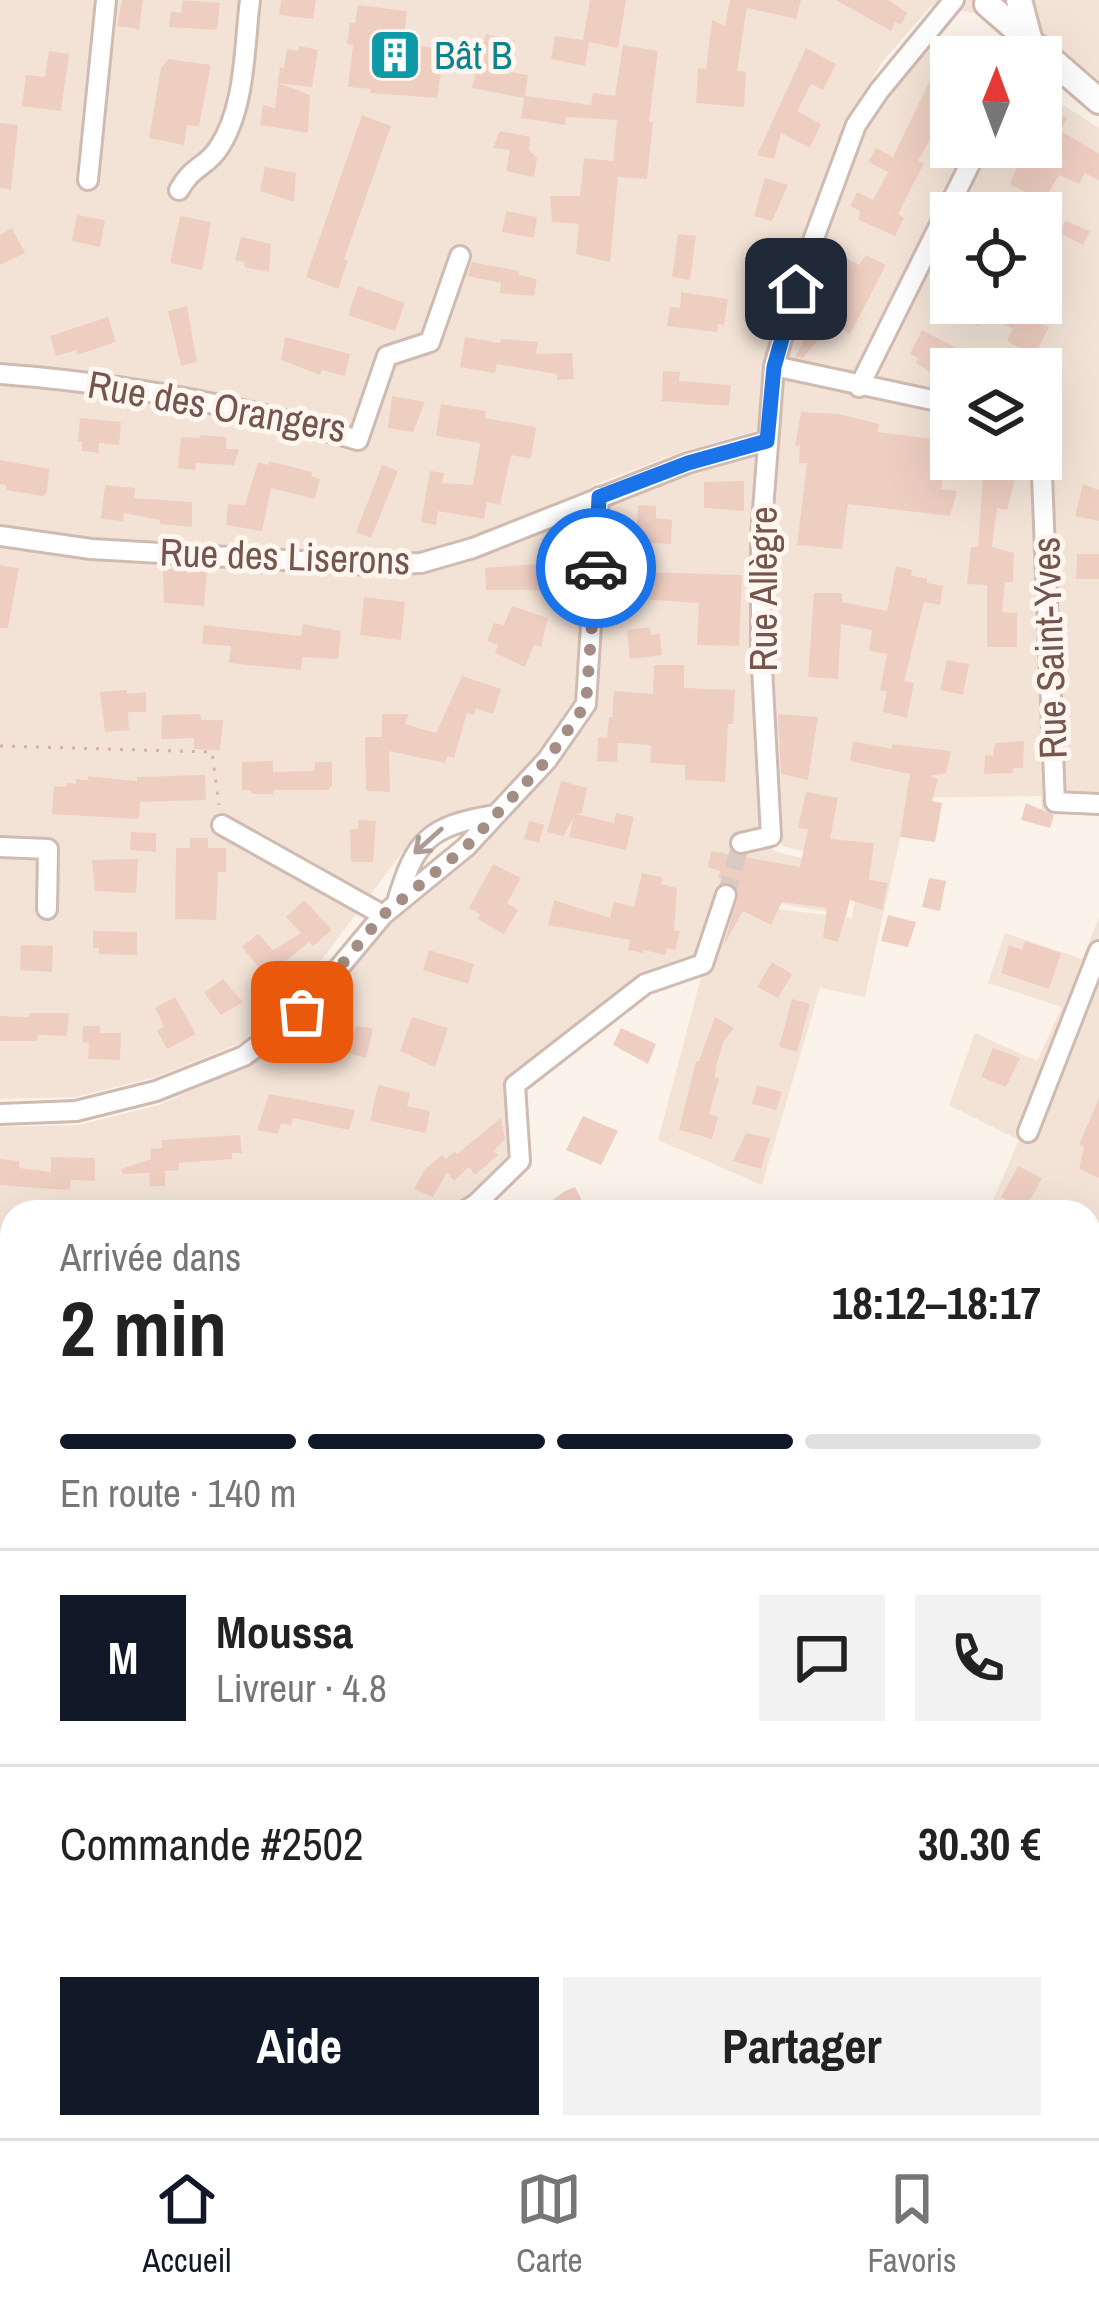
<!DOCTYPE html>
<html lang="fr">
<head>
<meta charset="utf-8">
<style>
  :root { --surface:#fff; --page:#f2f2f2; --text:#222; --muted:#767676; --line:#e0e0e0; --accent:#111827 }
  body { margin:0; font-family:"Archivo Narrow",sans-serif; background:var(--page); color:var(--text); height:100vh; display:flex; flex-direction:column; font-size:45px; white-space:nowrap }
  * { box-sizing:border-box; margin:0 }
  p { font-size:39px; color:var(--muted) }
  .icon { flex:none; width:66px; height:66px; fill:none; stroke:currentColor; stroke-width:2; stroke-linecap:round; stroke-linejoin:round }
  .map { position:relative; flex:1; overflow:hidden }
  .details { position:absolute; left:0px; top:1200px; width:1101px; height:939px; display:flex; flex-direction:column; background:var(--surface); border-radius:36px 36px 0 0; box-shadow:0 12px 48px #0002 }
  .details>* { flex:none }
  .needle { width:78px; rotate:1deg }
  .fabs { position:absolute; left:930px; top:36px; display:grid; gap:24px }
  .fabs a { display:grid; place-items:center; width:132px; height:132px; border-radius:0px; background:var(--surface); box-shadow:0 12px 48px #0002; font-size:60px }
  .pin { position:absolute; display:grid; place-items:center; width:102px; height:102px; color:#fff; margin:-51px; border-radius:24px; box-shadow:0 6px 18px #0006 }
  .courier { position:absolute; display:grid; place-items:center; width:120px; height:120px; margin:-60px; border:9px solid #1a73e8; border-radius:50%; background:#fff; color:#222; box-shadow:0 3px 15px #0007 }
  .headline em { font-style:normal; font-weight:800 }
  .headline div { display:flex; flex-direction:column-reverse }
  .headline { display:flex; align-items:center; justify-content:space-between; height:204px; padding:0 60px }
  h1 { font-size:78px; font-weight:800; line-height:90px }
  .bar { display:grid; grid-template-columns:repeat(4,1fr); gap:18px 12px; align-content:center; height:144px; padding:0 60px }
  .bar i { height:15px; border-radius:9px; background:var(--line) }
  .bar .selected { background:var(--accent) }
  .bar p { grid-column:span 4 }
  .line { display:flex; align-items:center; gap:30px; padding:0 60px; border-top:3px solid var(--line) }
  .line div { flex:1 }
  .round { display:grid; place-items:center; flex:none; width:126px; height:126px; border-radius:0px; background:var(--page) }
  .cta { display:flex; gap:24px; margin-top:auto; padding:24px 60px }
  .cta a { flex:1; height:138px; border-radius:0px; background:var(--accent); color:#fff; font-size:48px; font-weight:800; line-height:138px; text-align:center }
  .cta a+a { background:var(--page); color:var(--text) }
  .dock { display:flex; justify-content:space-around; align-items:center; height:168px; border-top:3px solid var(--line); background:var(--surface); font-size:33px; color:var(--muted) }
  .dock a { display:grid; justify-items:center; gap:6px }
  .dock .selected { color:var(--accent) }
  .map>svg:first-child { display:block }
  .residential { fill:#f3e3d7; fill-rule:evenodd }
  .green { fill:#d9e8c7 }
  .building { fill:#efcec2 }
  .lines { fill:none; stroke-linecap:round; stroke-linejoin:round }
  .street-tunnel { stroke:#d9cbc2; stroke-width:18; stroke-dasharray:18 9; stroke-linecap:butt }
  .street-casing { stroke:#cfbbb2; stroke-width:24 }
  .secondary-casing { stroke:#d1bab0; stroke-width:30 }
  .path { stroke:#d4b1a5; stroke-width:3; stroke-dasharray:3 9; stroke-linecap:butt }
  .street { stroke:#fff; stroke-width:18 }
  .secondary { stroke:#fff; stroke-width:24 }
  .oneway { stroke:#ac9a95 }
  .done { stroke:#a38d84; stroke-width:12; stroke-dasharray:0 21.6 }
  .route { stroke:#1a73e8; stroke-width:15 }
  .labels { text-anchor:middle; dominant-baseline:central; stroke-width:10; stroke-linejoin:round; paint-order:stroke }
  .culture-label { font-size:39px; fill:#0d838f; stroke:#fef6ef; text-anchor:start }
  .street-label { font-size:39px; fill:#74564e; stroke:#fef6ef }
</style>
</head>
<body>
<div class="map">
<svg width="1099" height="2138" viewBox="0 0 1099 2138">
  <rect width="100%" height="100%" fill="#fbf2e9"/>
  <!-- residential -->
  <path class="residential" d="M0 0H1099V80L1051 40 975 13 931 6 883 61 846 121 783 293 764 362 759 430 680 452 591 486 578 700 540 756 487 811 419 830 293 998 243 1042 156 1077 76 1097 0 1099Z
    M942 38 958 40 985 57H951V147H1041V91L1099 128V814L1042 813 1041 796 909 798 865 997 820 988 762 1185 658 1140 704 966 726 903 852 918 860 867 783 846 776 833 768 649 767 537 774 442 784 363 833 206 862 130 902 76ZM951 213H1041V303H951ZM951 369H1041V459H951Z
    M759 455 767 838 774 851 853 871 847 915 722 894 699 962 641 982 512 1080 517 1156 473 1199 451 1212H12V1774L0 1770V1127L79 1125 159 1105 252 1063 310 1019 392 923 467 862 548 775 596 706 610 499Z
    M1099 918V1293L1089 1288V1212H988L1019 1140 949 1105 975 1033 1037 1061 1062 1007 988 983 1005 933 1082 959Z"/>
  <!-- green -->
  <path class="green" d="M1089 1636 1099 1643V2138H0V1802L12 1773V2127H1089Z"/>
  <!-- building -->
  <path class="building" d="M122 0H143L139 29 117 26Z
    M183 0 220 3 217 30 169 27 171 11 181 13Z
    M281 0H316L313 19 279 15Z
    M590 0H626L618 48 589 42 585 66 551 59 555 36 583 40Z
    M730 0H801L796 19 747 8 737 71 746 72 744 107 696 103 698 68 706 69 712 20 725 26Z
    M836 0H889L907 13 901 25 895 22 891 31Z
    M358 5 407 11 403 43 445 50 437 98 370 93 371 89 348 87 353 45 347 44 350 23H355Z
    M486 34 515 40 509 72 528 75 525 96 591 105 593 93 615 96 623 45 658 51 649 122H653L647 179 618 177 610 262 576 254 579 224 552 222 550 196H580L584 158 613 161 617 120 566 117 565 125 521 118 524 98 472 88Z
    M299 46 318 50 312 87 278 83 310 95 308 133 260 125 263 105 275 108 280 67 284 68 287 49 298 51Z
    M806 48 836 64 823 90 811 84 797 111 821 124 810 148 781 133 774 159 757 155Z
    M49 51 69 54 61 111 22 106 26 75 45 77Z
    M168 59 211 65 199 126 187 125 184 145 149 138 161 68Z
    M930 80 951 90V111L947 120 942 118 918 161 924 163 898 214 904 218 895 236 859 220 860 211 850 206 857 192 873 200 888 172 868 162 876 148 893 157Z
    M1041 106 1067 118 1061 131 1099 154V181L1085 173 1079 184 1059 175 1044 201 1011 185V180L1018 166 1023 168 1034 147H1041Z
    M362 115 391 126 344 259 348 261 338 289 306 277Z
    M0 123 18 125 11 189 0 188Z
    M500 131 530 137 529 150 537 158 534 177 506 171 510 150 493 148Z
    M265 167 296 173 294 202 260 191Z
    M765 178 788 185 772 221 754 216Z
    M506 211 537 217 534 238 502 232Z
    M77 215 105 220 100 247 72 241Z
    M180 216 211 222 202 270 170 263Z
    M1065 221 1090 231 1083 245 1060 233Z
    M12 228 25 253 0 265V235Z
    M678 234 696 236 690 280 672 277Z
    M241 237 271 244 269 272 244 267 245 262 235 260Z
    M866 255 886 265 850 334 832 323 803 358 795 357 846 258 859 265Z
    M472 262 519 271V275L537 279 534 296 500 293 501 283 467 276Z
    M358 286 405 303 395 331 348 315Z
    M681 292 728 299 724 325 718 324 717 332 667 326 670 307 680 308Z
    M937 303H991L979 326Z
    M1004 303H1022L1018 311 1049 327 1034 356 1007 341 1013 329 996 320Z
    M187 306 197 362 181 366 168 311Z
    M108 317 116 342 77 355 76 350 56 356 50 336Z
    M922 330 962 351 950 374 938 368 934 375 916 363 918 358 910 354Z
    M285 337 350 354 345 376 322 370 320 375 281 360Z
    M465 337 500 343 501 339 538 342 536 354 572 353 574 379 557 380V374L497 364 495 373 460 367Z
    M663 371 680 372 679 381 731 385 729 406 662 401Z
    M392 396 425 402 413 432 388 428Z
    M441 404 486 411 485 418 536 427 531 459 511 455 500 505 487 502 484 519 438 511 436 525 421 522 430 471 444 473 442 483 473 485 480 443 436 436Z
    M801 412 838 414 879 424 878 432 948 441 941 489 957 491 950 516 848 504 842 549 797 545 807 463H799L800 445 795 446Z
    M80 418 121 422 119 445 99 443V453L82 451V441H78Z
    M200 435 226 437V449H239L234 465 196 463 195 470 178 468 181 437 200 438Z
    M0 460 49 469 47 492 43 496 6 490V485L0 484Z
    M1002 460 1019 464 1007 510 997 508 992 547 1014 553 1013 582H1005L1002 612 1017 613V647H987V585L967 584 971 547H978L984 468 1001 471Z
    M269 461 312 472 311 476 320 479 315 499 271 488 262 531 226 525 228 504 245 505 258 462 268 465Z
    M382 465 398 471 371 538 356 532Z
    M744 481V511L704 508V482Z
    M1083 484 1099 490V521L1075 516Z
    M105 485 135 488 134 498 192 502V527L160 524V520L124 513 123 521 101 519Z
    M638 505 656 506V518L672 520 671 544 636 542Z
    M1077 554H1099V579H1076Z
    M549 563V568L567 567V590H486L485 568Z
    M0 565 19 568 8 628H0Z
    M896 566 912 570 911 575 927 579V583L943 586 940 605 924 602 904 681 914 683 907 718 883 712 887 691 880 690 887 654 869 651 872 630 841 624 838 679 808 677 814 593H842V602L887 611Z
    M163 568 207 572 204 606 164 603Z
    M642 572 742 575 739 646 697 645 699 603 640 599Z
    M364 597 405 602 401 640 360 635Z
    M512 606 548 618 541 647 534 644 525 667 495 653 498 645 487 641 494 623 504 625Z
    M303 624 341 631 338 659 302 657 301 670 229 663 231 646 202 644 204 625 301 636Z
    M650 627 651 635 660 634 662 655 630 659 627 630Z
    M947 660 969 664 963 695 940 690Z
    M654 665H684V688L735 690 733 724H728L725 782 685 780V765L650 763 651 745 618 743 617 762 597 761 598 737 607 738 609 717H612L614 691 653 694Z
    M462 676 501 689 493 714 476 708 474 715 467 713 454 758 448 756 445 763 389 751 390 792 366 791 365 737H382V714H409L405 724 436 733Z
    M127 690V694L146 692V712H128L129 730 105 732 100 692Z
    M200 714 201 720H223L220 750 194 749V738L161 739 162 715Z
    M778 714 818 717 808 780 781 774Z
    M853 741 892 749V744L951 751 946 773 929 776 938 779 932 801 942 803 935 842 900 837 910 774 850 761Z
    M1024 741 1023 768H1013V773L984 774 985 755 993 756 995 743Z
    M273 761V772L314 771 315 762H332V786L327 790H273V794H252L250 790H242V762Z
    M205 775 206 800 140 802 139 819 52 814 54 786 67 787V783L76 784V779L88 780V776L137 781V777Z
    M561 781 587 788 582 813 576 814 614 823 616 813 634 817 626 850 569 837 574 817 563 836 547 832Z
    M806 792 838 798 830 839 874 843 869 880 888 883 882 910 850 900 838 942 823 938 827 908 782 902 771 925 743 911 723 947 739 893 732 881 718 878 720 871 708 867 711 851 800 867 808 829 798 828Z
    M1026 803 1054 815 1050 828 1021 820Z
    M358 820 376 821 373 862H351L350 829H358Z
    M529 821 544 825 539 843 524 839Z
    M131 832 156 833V852L130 850Z
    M190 838H208V848H226V872H218L216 920 175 919 176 848H190Z
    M138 859 136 893 95 891 92 860Z
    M493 864 521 878 507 903 518 910 504 934 478 919 480 914 469 908Z
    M642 873 662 877 661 884 677 888 674 930 680 931 675 950 667 948 665 955 644 950 643 953 628 950 630 940 548 925 554 900 610 918 614 902 634 907Z
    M929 878 946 881 940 911 922 907Z
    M304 900 332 930 313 946 309 942 270 974 267 969 263 973 242 947 258 934 273 950 301 933 286 917Z
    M888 915 916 922 908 947 881 941Z
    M93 931 137 932V955L99 954V948H93Z
    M1025 941 1061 953 1049 989 1001 973 1009 945 1022 950Z
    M21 945 53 946 52 972 20 970Z
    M429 950 474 964 468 984 423 970Z
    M772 962 792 974 778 998 757 987Z
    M223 979 243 1002 221 1015 204 993Z
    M175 997 196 1034 167 1049 157 1031 164 1026 155 1008Z
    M792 999 810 1004 797 1052 779 1047Z
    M29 1013H69L67 1036 38 1035 37 1041H0V1016L29 1017Z
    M412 1017 448 1028 435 1067 400 1051Z
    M715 1017 734 1028 724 1040 716 1066 715 1077 719 1078 709 1114 718 1117 712 1139 679 1130 696 1061H699Z
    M83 1026H100V1033H121L120 1060 88 1059 89 1043 82 1042Z
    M356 1026 373 1028 366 1058 341 1051 346 1032 354 1033Z
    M621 1028 656 1044 648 1064 613 1045Z
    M993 1048 1020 1058 1006 1087 981 1077Z
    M378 1085 410 1093 407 1106 430 1111 426 1133 370 1121Z
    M757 1085 782 1092 776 1110 752 1104Z
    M269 1094 355 1110 349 1130 293 1118 291 1125 281 1123 278 1134 257 1130Z
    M1099 1098V1178L1079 1169 1084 1147 1079 1145Z
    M583 1116 618 1131 601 1165 566 1150Z
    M501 1118 505 1139 494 1151 498 1155 475 1175 469 1167 454 1181 447 1172 433 1197 414 1189 425 1169 442 1155 446 1159 455 1151 457 1154Z
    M746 1133 770 1138 761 1169 733 1161Z
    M240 1135 242 1153H232V1159L179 1163V1170L165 1171V1186H150L149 1173 122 1174 121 1169 151 1159V1149L162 1148V1140Z
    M51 1157 95 1158V1181L71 1180 70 1188 66 1190 0 1185V1159L19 1161V1168L51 1172Z
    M1018 1166 1042 1178 1029 1202 1023 1200 1021 1206 1001 1197Z
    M575 1187 588 1212H536L565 1191Z"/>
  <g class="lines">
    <!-- street-tunnel -->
    <path class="street-tunnel" d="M726 895 741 843"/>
    <!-- street casing -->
    <g class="street-casing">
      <path id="street" d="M88 180 106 0
        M179 190C192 166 206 167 218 149 246 108 244 47 250 0
        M774 366 951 404
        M0 374C122 383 240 405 358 440L387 356 430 342 460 256
        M859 387 977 150
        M1041 450 1055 802 1099 804
        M0 536 91 549 370 565 421 563 473 548 688 463 767 441
        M222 825 383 915
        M741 843 771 836 761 649V536L774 366 801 273 856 125 879 91 954 0
        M0 847 48 849 47 909
        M397 902C415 840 429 826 494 815
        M0 1114 76 1111 156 1091 244 1056 302 1012 383 915 466 847 547 760 586 704 599 497
        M1028 1132 1099 951
        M463 1212 476 1204 520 1161 515 1085 645 984 703 964 726 895
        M0 1417 12 1415
        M0 1781 12 1784"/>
    </g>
    <!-- secondary casing -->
    <g class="secondary-casing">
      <path id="secondary" d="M1019 0 1029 38
        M987 4 1099 101"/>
    </g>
    <!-- path -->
    <path class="path" d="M0 746 212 752 219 805
      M1089 1288 1099 1293
      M1089 1375 1099 1360"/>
    <!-- street -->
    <use href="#street" class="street"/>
    <!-- secondary -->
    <use href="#secondary" class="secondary"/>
  </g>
  <!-- one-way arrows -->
  <defs><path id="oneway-shaft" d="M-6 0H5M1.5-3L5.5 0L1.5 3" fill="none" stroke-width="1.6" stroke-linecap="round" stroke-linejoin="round" transform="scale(3)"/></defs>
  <use class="oneway" href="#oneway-shaft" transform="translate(428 841) rotate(138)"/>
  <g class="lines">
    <!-- done -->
    <path class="done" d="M302 1012 383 915 466 847 547 760 586 704 596 568"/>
    <!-- route -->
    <path class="route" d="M596 568 599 497 688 463 767 441 774 367 796 289"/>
  </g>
  <!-- icons -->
  <defs>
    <g id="building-square" transform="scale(2.7)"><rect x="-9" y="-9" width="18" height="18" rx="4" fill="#0f9aa8" stroke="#fef6ef"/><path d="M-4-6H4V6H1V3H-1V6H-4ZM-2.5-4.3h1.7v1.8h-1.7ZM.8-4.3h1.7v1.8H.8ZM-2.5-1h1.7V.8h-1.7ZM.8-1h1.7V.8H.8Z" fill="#fff"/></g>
  </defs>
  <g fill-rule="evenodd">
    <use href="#building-square" x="395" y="55"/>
  </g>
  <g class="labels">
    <!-- culture labels -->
    <g class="culture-label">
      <text x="434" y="55">Bât B</text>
    </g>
    <!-- street labels -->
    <g class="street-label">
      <text transform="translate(217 406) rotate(10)">Rue des Orangers</text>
      <text transform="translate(285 556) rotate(2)">Rue des Liserons</text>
      <text transform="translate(763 589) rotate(-90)">Rue Allègre</text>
      <text transform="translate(1049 648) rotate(-92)">Rue Saint-Yves</text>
    </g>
  </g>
</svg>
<div class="fabs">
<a><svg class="needle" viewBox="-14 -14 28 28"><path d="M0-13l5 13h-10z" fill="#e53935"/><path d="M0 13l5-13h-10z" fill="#767676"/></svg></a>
<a><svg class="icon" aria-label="locate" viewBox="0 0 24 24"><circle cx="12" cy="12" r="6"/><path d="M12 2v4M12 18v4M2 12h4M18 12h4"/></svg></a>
<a><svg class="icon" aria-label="layers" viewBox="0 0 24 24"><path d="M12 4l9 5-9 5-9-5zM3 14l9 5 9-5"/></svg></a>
</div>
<div class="pin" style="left:302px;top:1012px;background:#ea580c"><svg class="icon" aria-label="bag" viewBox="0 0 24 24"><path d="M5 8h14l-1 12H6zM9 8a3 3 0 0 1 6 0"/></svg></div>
<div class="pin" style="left:796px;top:289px;background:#1f2937"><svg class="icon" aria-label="home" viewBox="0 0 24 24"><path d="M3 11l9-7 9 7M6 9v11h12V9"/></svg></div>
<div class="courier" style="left:596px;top:568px"><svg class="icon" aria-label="car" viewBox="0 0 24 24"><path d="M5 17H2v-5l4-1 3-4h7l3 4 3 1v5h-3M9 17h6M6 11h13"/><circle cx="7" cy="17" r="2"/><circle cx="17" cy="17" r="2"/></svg></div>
<section class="details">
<div class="headline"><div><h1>2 min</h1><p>Arrivée dans</p></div><em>18:12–18:17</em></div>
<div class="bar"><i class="selected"></i><i class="selected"></i><i class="selected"></i><i></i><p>En route · 140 m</p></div>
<div class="line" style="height:216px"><b class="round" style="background:var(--accent);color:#fff">M</b><div><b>Moussa</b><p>Livreur · 4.8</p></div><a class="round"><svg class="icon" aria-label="chat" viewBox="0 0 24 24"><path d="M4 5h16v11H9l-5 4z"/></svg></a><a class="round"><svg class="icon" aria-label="phone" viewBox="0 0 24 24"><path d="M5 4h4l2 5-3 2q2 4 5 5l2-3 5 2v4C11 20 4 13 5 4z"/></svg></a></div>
<div class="line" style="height:156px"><div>Commande #2502</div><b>30.30 €</b></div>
<div class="cta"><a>Aide</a><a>Partager</a></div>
</section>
</div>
<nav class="dock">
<a class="selected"><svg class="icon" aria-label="home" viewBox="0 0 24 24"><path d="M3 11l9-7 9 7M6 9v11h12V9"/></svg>Accueil</a>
<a><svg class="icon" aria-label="map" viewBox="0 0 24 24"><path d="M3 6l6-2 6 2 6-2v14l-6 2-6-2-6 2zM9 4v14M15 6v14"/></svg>Carte</a>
<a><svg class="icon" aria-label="saved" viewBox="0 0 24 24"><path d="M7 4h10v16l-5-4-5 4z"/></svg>Favoris</a>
</nav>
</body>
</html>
